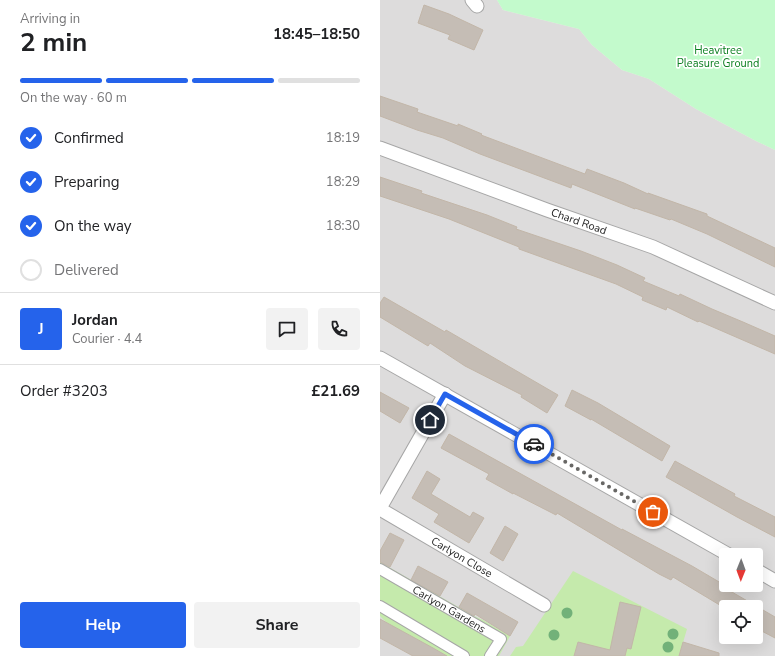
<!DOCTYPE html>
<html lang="en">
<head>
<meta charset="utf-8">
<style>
  :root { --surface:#fff; --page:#f2f2f2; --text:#202124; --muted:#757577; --line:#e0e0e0; --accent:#2563eb }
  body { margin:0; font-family:"Nunito Sans",sans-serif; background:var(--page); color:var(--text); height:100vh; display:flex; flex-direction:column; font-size:15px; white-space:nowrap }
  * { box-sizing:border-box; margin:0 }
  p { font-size:13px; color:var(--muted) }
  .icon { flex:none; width:22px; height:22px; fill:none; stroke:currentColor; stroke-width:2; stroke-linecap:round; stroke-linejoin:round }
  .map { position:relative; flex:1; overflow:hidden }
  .panel { display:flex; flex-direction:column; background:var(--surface); width:380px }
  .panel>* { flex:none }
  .needle { width:26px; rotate:181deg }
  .buttons { position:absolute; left:339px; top:548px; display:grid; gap:8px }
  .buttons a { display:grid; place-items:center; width:44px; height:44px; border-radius:4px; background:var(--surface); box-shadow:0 4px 16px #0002; font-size:20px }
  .pin { position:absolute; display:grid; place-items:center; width:34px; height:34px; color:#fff; margin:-17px; border:2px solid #fff; border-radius:50%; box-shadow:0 1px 4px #0007 }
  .courier { position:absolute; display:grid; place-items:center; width:40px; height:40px; margin:-20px; border:3px solid #2563eb; border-radius:50%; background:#fff; color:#222; box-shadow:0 1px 5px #0007 }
  .summary em { font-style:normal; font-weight:700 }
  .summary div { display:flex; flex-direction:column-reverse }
  .summary { display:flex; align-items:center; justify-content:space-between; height:68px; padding:0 20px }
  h1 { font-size:26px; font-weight:700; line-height:30px }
  .bar { display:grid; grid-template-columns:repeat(4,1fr); gap:6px 4px; align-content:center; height:48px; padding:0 20px }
  .bar i { height:5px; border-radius:3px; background:var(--line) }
  .bar .active { background:var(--accent) }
  .bar p { grid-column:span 4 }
  .line { display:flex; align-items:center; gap:10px; padding:0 20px; border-top:1px solid var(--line) }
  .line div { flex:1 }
  .round { display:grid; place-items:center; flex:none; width:42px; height:42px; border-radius:4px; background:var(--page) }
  ol { padding:0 20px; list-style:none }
  li { display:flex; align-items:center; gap:12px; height:44px }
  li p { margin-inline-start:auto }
  li .icon { padding:4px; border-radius:50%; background:var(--accent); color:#fff; stroke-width:4 }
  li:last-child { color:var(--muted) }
  li i { width:22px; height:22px; border:2px solid var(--line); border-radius:50% }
  .primary-button { display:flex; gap:8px; margin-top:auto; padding:8px 20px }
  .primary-button a { flex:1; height:46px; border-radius:4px; background:var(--accent); color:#fff; font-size:16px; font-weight:700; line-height:46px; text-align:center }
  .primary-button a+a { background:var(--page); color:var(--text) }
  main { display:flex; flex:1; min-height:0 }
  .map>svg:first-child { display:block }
  .residential { fill:#dddcdc; fill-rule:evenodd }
  .grass { fill:#c5eaac }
  .park { fill:#c3facc }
  .building { fill:#c5bdb5; stroke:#c2b6a8 }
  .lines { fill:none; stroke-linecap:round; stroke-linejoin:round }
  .pedestrian-casing { stroke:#a6a6a6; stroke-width:12 }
  .minor-casing { stroke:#a6a6a6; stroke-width:15 }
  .pedestrian { stroke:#fff; stroke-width:10 }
  .minor { stroke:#fff; stroke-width:13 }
  .tree { fill:#72b179 }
  .done { stroke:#686765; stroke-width:4; stroke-dasharray:0 7.2 }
  .route { stroke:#2563eb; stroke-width:5 }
  .labels { text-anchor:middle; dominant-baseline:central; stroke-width:3.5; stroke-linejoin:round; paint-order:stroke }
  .park-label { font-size:11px; fill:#0b7f20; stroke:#fff }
  .street-label { font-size:11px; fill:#1f1f1f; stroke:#fff }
</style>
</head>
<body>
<main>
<section class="panel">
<div class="summary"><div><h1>2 min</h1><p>Arriving in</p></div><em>18:45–18:50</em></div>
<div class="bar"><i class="active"></i><i class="active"></i><i class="active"></i><i></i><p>On the way · 60 m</p></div>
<ol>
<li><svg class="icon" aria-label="check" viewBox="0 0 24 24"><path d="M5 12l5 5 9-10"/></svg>Confirmed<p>18:19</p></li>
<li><svg class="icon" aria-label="check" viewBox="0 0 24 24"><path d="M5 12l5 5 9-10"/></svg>Preparing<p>18:29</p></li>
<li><svg class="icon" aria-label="check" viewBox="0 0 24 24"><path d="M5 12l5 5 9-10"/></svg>On the way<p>18:30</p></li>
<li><i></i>Delivered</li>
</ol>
<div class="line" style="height:72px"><b class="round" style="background:var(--accent);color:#fff">J</b><div><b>Jordan</b><p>Courier · 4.4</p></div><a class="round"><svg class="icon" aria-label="chat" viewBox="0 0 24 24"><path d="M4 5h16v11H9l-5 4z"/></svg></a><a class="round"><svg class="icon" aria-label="phone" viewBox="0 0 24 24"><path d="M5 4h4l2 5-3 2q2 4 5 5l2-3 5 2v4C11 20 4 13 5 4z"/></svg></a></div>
<div class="line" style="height:52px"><div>Order #3203</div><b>£21.69</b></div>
<div class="primary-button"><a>Help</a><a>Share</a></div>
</section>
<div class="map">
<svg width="395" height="656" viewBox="0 0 395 656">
  <rect width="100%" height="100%" fill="#f0eee6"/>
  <!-- residential -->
  <path class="residential" d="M0 0H117L123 10 199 29 212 45 242 70 269 79 316 109 376 141 395 150V656H0ZM346 555H376V585H346ZM346 607H376V637H346Z"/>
  <!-- grass -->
  <path class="grass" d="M0 562 94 616 103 620 130 636 119 656H67L7 623 0 616Z
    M193 571 307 629 299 656H130L136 647 143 646Z"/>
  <!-- park -->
  <path class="park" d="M117 0H395V150L376 141 316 109 269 79 242 70 212 45 199 29 123 10Z"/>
  <!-- building -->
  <path class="building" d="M44 5 69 14 103 30 94 50 68 39 70 35 38 23Z
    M0 96 38 109 37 112 78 126V124L102 134 101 135 205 174 207 169 244 183 268 194V193L327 214V216L395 248V267L327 234 291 219 290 220 255 208V209L192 184 191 188 100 154 63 138 37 130 0 116Z
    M0 177 42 191 41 193 107 215 137 227 136 229 201 251 237 265 265 278 263 281 299 296 300 294 332 309 363 322 395 336V354L319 321 318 322 287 307 286 310 262 300 263 297 236 284 139 249V247L69 219 0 196Z
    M4 297 65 332 66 330 178 395 167 413 141 397 142 395 85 366 50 343 48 346 0 317V303Z
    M192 390 218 403 290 446 282 461 211 419V420L185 406Z
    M0 392 29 408 20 423 0 411Z
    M69 434 242 530V529L312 566 346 586 345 588 395 617V638L376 628V607H343L293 577 291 580 279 574 177 513 176 515 133 493V494L106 479 109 474 61 448Z
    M295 461 355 494 354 496 395 517V537L357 517 286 477Z
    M47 471 60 479 51 494 90 517 93 512 104 518 89 543 54 522 59 514 32 498Z
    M125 526 138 534 123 561 110 553Z
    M10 533 24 540 10 567 0 562V551Z
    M38 566 68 582 60 596 31 580Z
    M87 593 138 622 130 636 95 614 94 616 79 607Z
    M240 602 261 607 251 649 247 648 245 656H194L198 642 230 650Z
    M0 619 53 648 67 656H33L0 638Z
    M303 642 339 653V656H299Z"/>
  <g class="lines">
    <!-- pedestrian casing -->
    <g class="pedestrian-casing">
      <g id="pedestrian">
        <path id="s1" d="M0 569 121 639 110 656"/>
        <path d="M0 606 84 656"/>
      </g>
    </g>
    <!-- minor casing -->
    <g class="minor-casing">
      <g id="minor">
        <path d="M92 0 97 6"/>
        <path id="s2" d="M0 148 167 210 273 247 395 303"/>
        <path d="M0 358 349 555"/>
        <path d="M0 508 65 394"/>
        <path id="s3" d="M0 509 164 605"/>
        <path d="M376 570 395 581"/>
      </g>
    </g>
    <!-- pedestrian -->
    <use href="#pedestrian" class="pedestrian"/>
    <!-- minor -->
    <use href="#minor" class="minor"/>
  </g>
  <!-- trees -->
  <g class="tree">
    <circle cx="187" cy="613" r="5.5"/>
    <circle cx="293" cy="634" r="5.5"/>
    <circle cx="174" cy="635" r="5.5"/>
    <circle cx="288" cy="647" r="5.5"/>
  </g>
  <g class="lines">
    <!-- done -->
    <path class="done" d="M154 444 273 512"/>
    <!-- route -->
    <path class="route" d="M50 420 65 394 154 444"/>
  </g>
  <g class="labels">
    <!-- park labels -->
    <g class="park-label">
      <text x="338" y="50">Heavitree<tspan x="338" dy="13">Pleasure Ground</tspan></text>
    </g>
    <!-- street labels -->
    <g class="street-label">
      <text stroke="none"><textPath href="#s2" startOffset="212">Chard Road</textPath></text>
      <text stroke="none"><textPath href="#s3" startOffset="95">Carlyon Close</textPath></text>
      <text stroke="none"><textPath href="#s1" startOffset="80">Carlyon Gardens</textPath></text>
    </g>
  </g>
</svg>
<div class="buttons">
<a><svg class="needle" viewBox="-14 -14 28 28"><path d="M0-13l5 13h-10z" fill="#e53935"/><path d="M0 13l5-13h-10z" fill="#757577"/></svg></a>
<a><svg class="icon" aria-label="locate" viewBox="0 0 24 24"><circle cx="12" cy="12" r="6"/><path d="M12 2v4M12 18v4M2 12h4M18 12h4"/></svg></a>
</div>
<div class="pin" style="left:273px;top:512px;background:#ea580c"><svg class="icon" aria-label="bag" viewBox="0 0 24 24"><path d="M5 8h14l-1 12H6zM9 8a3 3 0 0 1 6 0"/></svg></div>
<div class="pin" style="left:50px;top:420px;background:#1f2937"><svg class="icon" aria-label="home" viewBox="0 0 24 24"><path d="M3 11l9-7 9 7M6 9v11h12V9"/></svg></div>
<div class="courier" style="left:154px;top:444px"><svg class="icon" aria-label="car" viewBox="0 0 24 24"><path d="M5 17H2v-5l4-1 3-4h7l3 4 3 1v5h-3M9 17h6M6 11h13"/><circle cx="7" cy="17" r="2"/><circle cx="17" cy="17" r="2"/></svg></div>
</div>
</main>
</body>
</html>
